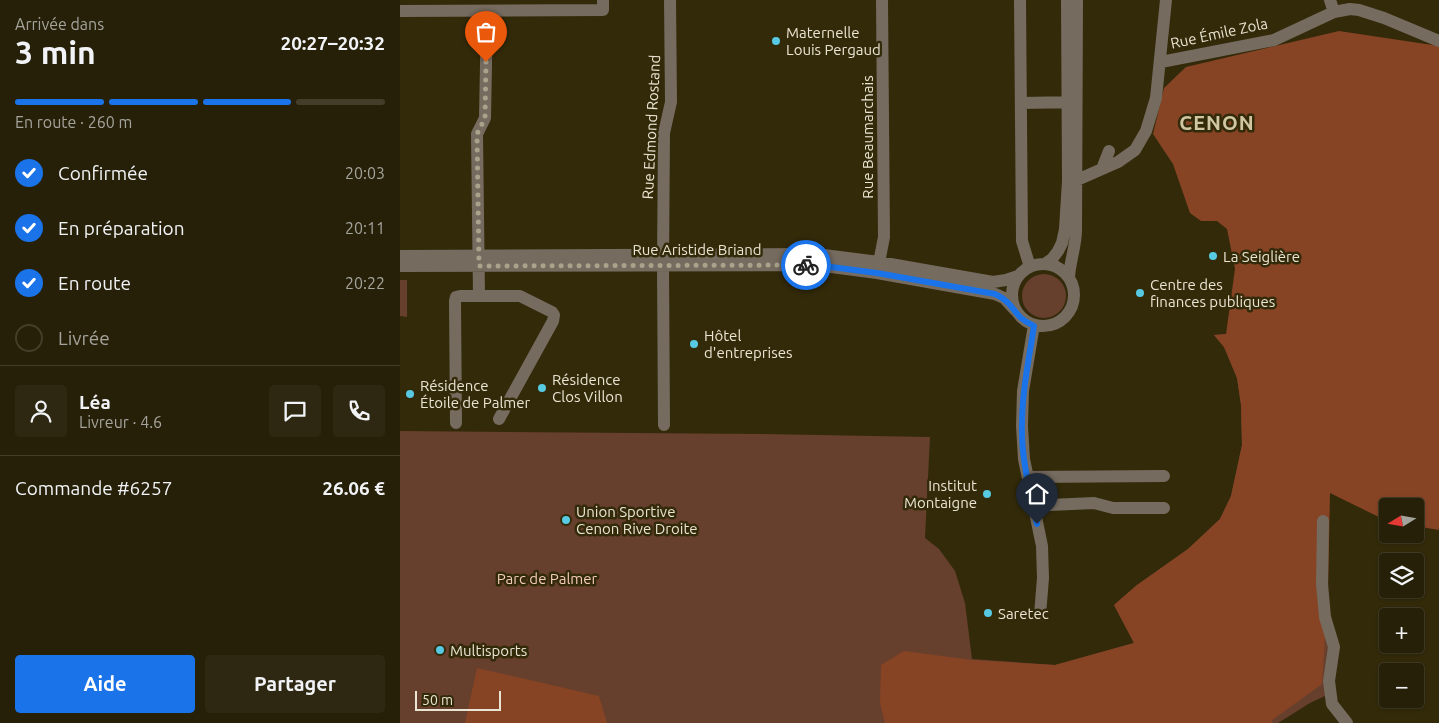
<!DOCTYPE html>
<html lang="fr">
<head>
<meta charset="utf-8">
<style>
  :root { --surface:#262008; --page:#2e2812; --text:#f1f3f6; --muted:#a4a39c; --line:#423e29; --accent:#1a73e8 }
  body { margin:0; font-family:Ubuntu,sans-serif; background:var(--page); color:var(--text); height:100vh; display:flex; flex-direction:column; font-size:19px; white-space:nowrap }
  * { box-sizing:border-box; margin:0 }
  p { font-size:16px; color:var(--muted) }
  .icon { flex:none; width:28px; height:28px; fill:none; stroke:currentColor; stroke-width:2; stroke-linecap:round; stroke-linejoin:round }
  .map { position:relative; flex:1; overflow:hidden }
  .side { display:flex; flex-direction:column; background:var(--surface); width:400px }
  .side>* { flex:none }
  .needle { width:32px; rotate:259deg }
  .fabs { position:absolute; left:979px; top:498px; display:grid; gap:10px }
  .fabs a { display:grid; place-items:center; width:45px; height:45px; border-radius:5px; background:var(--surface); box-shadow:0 1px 4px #0004,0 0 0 1px var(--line); font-size:25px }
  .scale { position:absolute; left:15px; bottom:12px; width:86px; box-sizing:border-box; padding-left:5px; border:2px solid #eae4d2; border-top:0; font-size:14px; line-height:18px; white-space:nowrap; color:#eae4d2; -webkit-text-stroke:4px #332a0a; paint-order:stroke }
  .pin { position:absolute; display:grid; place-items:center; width:42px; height:42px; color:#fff; margin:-51px -21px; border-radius:50% 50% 50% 0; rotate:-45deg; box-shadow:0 0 5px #0007 }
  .pin .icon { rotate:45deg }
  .courier { position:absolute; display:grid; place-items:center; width:50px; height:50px; margin:-25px; border:4px solid #1a73e8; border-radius:50%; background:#fff; color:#222; box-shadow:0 1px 6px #0007 }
  .summary em { font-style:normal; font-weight:700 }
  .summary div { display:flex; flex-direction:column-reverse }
  .summary { display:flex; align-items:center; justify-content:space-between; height:85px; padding:0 15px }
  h1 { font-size:32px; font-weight:700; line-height:38px }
  .bar { display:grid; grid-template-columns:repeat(4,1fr); gap:8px 5px; align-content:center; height:60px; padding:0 15px }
  .bar i { height:6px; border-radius:4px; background:var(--line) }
  .bar .on { background:var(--accent) }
  .bar p { grid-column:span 4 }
  .line { display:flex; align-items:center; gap:12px; padding:0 15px; border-top:1px solid var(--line) }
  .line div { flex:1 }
  .round { display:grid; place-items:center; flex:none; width:52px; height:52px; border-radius:5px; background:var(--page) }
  ol { padding:0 15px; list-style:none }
  li { display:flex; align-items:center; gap:15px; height:55px }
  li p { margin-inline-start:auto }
  li .icon { padding:5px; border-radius:50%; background:var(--accent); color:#fff; stroke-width:4 }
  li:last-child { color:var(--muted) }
  li i { width:28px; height:28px; border:2px solid var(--line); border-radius:50% }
  .primary-button { display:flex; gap:10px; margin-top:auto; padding:10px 15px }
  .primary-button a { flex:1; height:58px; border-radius:5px; background:var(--accent); color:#fff; font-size:20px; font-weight:700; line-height:58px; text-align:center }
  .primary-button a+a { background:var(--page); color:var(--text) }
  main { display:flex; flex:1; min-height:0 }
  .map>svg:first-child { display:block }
  .green { fill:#673f2d }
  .forest { fill:#864425 }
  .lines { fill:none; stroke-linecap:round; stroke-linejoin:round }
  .minor { stroke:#766b5f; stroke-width:12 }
  .done { stroke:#aaa38c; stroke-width:5; stroke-dasharray:0 9 }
  .route { stroke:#1a73e8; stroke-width:6 }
  .poi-dot { fill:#57c9e2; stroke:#332a0a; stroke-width:2 }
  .labels { text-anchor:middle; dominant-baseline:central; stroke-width:5; stroke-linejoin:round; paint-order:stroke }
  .poi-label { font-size:15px; fill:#eae4d2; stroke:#332a0a; text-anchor:start }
  .street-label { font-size:15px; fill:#eae4d2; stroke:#332a0a }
  .park-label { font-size:15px; fill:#f4ccba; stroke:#332a0a }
  .district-label { font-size:20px; font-weight:bold; letter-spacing:1px; fill:#d1c6a2; stroke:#332a0a }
</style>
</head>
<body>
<main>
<section class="side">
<div class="summary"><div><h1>3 min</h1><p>Arrivée dans</p></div><em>20:27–20:32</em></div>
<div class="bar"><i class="on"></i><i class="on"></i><i class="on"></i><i></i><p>En route · 260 m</p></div>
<ol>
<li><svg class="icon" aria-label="check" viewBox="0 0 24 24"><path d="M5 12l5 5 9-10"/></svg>Confirmée<p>20:03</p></li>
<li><svg class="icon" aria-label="check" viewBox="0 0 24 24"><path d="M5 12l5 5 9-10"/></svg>En préparation<p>20:11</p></li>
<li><svg class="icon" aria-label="check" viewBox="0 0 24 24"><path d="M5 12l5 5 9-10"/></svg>En route<p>20:22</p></li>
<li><i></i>Livrée</li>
</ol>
<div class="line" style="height:90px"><a class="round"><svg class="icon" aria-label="person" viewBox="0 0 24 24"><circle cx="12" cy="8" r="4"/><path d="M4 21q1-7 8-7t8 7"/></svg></a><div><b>Léa</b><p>Livreur · 4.6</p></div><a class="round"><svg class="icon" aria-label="chat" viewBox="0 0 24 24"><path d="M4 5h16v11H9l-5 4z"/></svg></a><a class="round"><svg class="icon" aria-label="phone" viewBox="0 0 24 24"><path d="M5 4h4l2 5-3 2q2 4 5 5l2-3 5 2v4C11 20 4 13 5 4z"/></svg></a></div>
<div class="line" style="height:65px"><div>Commande #6257</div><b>26.06 €</b></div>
<div class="primary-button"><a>Aide</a><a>Partager</a></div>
</section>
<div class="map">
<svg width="1039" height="723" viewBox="0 0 1039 723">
  <rect width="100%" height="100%" fill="#332a0a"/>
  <!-- green -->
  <path class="green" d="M622 296a22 22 0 1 1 44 0a22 22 0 1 1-44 0Z
    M0 280H7V317L0 316Z
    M826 334 929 649 927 695 910 703 878 723H0V431L360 434 530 437 525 538 539 549 555 571 565 603 572 659 655 665 734 643 714 605 737 585 788 549 820 519 831 496 842 445 841 405 837 378 824 347 814 335Z"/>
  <!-- forest -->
  <path class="forest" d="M939 31 1039 46V530L1015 526V506H988L987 521 930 493 928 593 922 684 871 721 873 723H485L480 703 481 665 504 651 572 660 655 665 734 643 714 605 737 585 788 549 820 519 831 496 842 445 841 405 837 378 824 347 814 335 826 334 835 269 827 229 817 221H801L790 213 773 164 753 134 764 88 786 67Z
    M77 668 199 696 207 723H65Z"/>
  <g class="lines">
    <!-- minor -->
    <path class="minor" d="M620 0 622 241 630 267
      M930 0 934 12
      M0 11 203 10V0
      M761 62 874 40 934 12 950 9 959 10 984 18 1039 41
      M621 103 676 102
      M702 169 709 151
      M670 181 677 180 718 162 735 150 746 131 756 98 766 0
      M0 256 416 254 479 262 593 282 606 280 618 276
      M612 295a31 31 0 1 1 62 0a31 31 0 1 1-62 0Z
      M645 264 652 259 658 251 662 243 665 229 668 181 667 0
      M0 266 416 265 477 273 595 294 604 298 615 310
      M478 268 484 237 482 0
      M669 277C670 261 676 246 676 230L677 0
      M79 296 77 134 85 118 87 11
      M634 325 623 391 622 426 624 459 642 546 643 578 640 615
      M56 423 55 301 56 297 60 296H120L152 312 154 315 153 321 99 419
      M264 425 263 265 264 133 271 102 270 0
      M628 477 764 476
      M633 507 649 505 694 503 713 508H764
      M923 521 922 584 925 617 934 647 929 681 932 704 947 723"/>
  </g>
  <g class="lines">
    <!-- done -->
    <path class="done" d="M86 62 85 118 77 134 79 266 406 265"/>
    <!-- route -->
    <path class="route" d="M406 265H416L477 273 595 294C608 300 611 307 620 317 624 321 629 323 634 326 629 359 622 391 622 425 621 458 630 492 637 524"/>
  </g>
  <!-- markers -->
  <g class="poi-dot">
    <circle cx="376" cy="41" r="5"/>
    <circle cx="813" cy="256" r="5"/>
    <circle cx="740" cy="293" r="5"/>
    <circle cx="294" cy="344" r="5"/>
    <circle cx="142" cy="388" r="5"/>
    <circle cx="10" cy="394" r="5"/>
    <circle cx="587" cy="494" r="5"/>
    <circle cx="166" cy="520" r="5"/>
    <circle cx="588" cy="613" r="5"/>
    <circle cx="40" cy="650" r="5"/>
  </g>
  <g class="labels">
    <!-- poi labels -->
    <g class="poi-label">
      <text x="386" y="32">Maternelle<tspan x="386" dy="17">Louis Pergaud</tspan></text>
      <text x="823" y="256">La Seiglière</text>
      <text x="750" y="284">Centre des<tspan x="750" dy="17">finances publiques</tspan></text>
      <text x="304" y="335">Hôtel<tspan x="304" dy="17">d'entreprises</tspan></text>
      <text x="152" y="379">Résidence<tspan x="152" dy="17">Clos Villon</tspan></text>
      <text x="20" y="385">Résidence<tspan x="20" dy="17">Étoile de Palmer</tspan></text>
      <text x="577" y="485" text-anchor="end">Institut<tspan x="577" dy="17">Montaigne</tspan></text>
      <text x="176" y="511">Union Sportive<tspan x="176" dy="17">Cenon Rive Droite</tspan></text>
      <text x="598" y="613">Saretec</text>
      <text x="50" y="650">Multisports</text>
    </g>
    <!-- street labels -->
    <g class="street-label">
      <text transform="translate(819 33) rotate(-12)">Rue Émile Zola</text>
      <text transform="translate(251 127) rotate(-87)">Rue Edmond Rostand</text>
      <text transform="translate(467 137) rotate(-90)">Rue Beaumarchais</text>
      <text x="297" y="249">Rue Aristide Briand</text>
    </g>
    <!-- park labels -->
    <g class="park-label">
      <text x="147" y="578">Parc de Palmer</text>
    </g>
    <!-- district labels -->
    <g class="district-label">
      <text x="817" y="122">CENON</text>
    </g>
  </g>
</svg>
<div class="fabs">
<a><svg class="needle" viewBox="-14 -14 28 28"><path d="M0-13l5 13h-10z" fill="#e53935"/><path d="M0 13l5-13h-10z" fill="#a4a39c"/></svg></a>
<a><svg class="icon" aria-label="layers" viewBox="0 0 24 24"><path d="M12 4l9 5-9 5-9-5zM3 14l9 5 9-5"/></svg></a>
<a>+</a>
<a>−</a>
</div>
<div class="scale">50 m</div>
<div class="pin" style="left:86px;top:62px;background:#ea580c"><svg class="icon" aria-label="bag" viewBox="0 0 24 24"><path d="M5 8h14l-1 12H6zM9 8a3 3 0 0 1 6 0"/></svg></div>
<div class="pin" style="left:637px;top:524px;background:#1f2937"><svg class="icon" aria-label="home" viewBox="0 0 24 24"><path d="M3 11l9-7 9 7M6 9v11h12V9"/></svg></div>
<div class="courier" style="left:406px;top:265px"><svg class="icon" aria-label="bike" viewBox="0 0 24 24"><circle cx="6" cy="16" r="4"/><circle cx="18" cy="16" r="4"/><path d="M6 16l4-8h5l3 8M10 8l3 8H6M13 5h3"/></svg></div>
</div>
</main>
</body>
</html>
